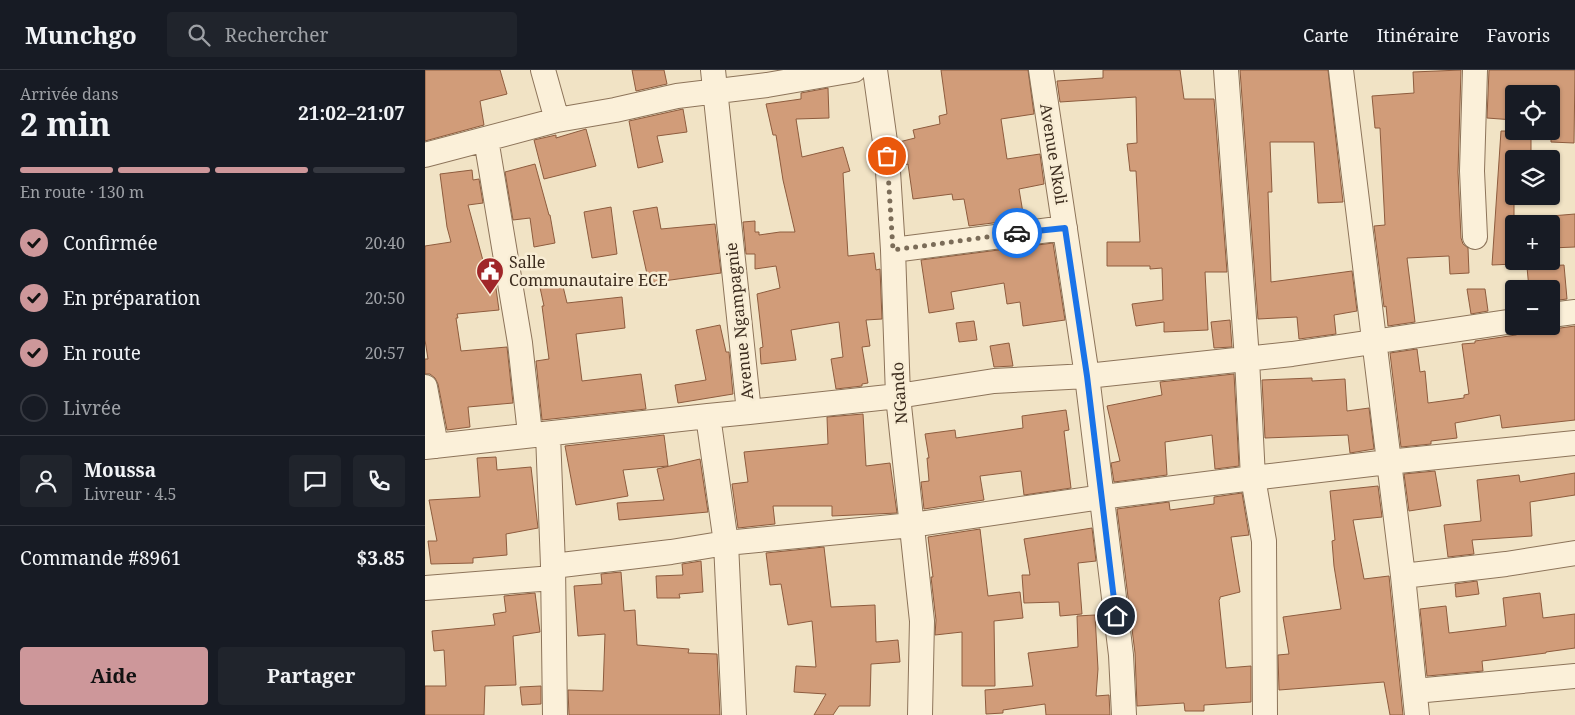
<!DOCTYPE html>
<html lang="fr">
<head>
<meta charset="utf-8">
<style>
  :root { --surface:#171b24; --page:#20242c; --text:#f1f3f6; --muted:#9ea1a6; --line:#363941; --accent:#cd979a }
  body { margin:0; font-family:"Noto Serif",serif; background:var(--page); color:var(--text); height:100vh; display:flex; flex-direction:column; font-size:19px; white-space:nowrap }
  * { box-sizing:border-box; margin:0 }
  p { font-size:16px; color:var(--muted) }
  .icon { flex:none; width:28px; height:28px; fill:none; stroke:currentColor; stroke-width:2; stroke-linecap:round; stroke-linejoin:round }
  .map { position:relative; flex:1; overflow:hidden }
  .side { display:flex; flex-direction:column; background:var(--surface); width:425px }
  .side>* { flex:none }
  .buttons { position:absolute; left:1080px; top:15px; display:grid; gap:10px }
  .buttons a { display:grid; place-items:center; width:55px; height:55px; border-radius:5px; background:var(--surface); box-shadow:0 1px 4px #0004; font-size:25px }
  .pin { position:absolute; display:grid; place-items:center; width:42px; height:42px; color:#fff; margin:-21px; border:2px solid #fff; border-radius:50%; box-shadow:0 1px 5px #0007 }
  .courier { position:absolute; display:grid; place-items:center; width:50px; height:50px; margin:-25px; border:4px solid #1a73e8; border-radius:50%; background:#fff; color:#222; box-shadow:0 1px 6px #0007 }
  .headline em { font-style:normal; font-weight:700 }
  .headline div { display:flex; flex-direction:column-reverse }
  .headline { display:flex; align-items:center; justify-content:space-between; height:85px; padding:0 20px }
  h1 { font-size:32px; font-weight:700; line-height:38px }
  .bar { display:grid; grid-template-columns:repeat(4,1fr); gap:8px 5px; align-content:center; height:60px; padding:0 20px }
  .bar i { height:6px; border-radius:4px; background:var(--line) }
  .bar .selected { background:var(--accent) }
  .bar p { grid-column:span 4 }
  .line { display:flex; align-items:center; gap:12px; padding:0 20px; border-top:1px solid var(--line) }
  .line div { flex:1 }
  .round { display:grid; place-items:center; flex:none; width:52px; height:52px; border-radius:5px; background:var(--page) }
  ol { padding:0 20px; list-style:none }
  li { display:flex; align-items:center; gap:15px; height:55px }
  li p { margin-inline-start:auto }
  li .icon { padding:5px; border-radius:50%; background:var(--accent); color:#111; stroke-width:4 }
  li:last-child { color:var(--muted) }
  li i { width:28px; height:28px; border:2px solid var(--line); border-radius:50% }
  .action { display:flex; gap:10px; margin-top:auto; padding:10px 20px }
  .action a { flex:1; height:58px; border-radius:5px; background:var(--accent); color:#111; font-size:20px; font-weight:700; line-height:58px; text-align:center }
  .action a+a { background:var(--page); color:var(--text) }
  header { display:flex; align-items:center; gap:30px; box-sizing:border-box; height:70px; padding:0 25px; background:var(--surface); border-bottom:1px solid var(--line) }
  header strong { font-size:24px }
  nav { display:flex; gap:28px; margin-inline-start:auto; font-size:18px }
  .search { width:350px; height:45px; background:var(--page); display:flex; align-items:center; gap:12px; box-sizing:border-box; padding:0 18px; border-radius:5px; color:var(--muted); font-size:19px }
  main { display:flex; flex:1; min-height:0 }
  .map>svg:first-child { display:block }
  .building { fill:#d19c79; stroke:#8e5c3e }
  .lines { fill:none; stroke-linecap:round; stroke-linejoin:round }
  .minor-casing { stroke:#8d745a; stroke-width:26 }
  .minor { stroke:#fbf0d9; stroke-width:24 }
  .done { stroke:#7b6c58; stroke-width:5; stroke-dasharray:0 9 }
  .route { stroke:#1a73e8; stroke-width:6 }
  .labels { text-anchor:middle; dominant-baseline:central; stroke-width:5; stroke-linejoin:round; paint-order:stroke }
  .street-label { font-size:16px; fill:#3c2c1e; stroke:#f8edd5 }
  .poi-label { font-size:16px; fill:#3c2c1e; stroke:#f8edd5; text-anchor:start }
</style>
</head>
<body>
<header>
<strong>Munchgo</strong>
<div class="search"><svg class="icon" aria-label="search" viewBox="0 0 24 24"><circle cx="10" cy="10" r="6"/><path d="M15 15l6 6"/></svg>Rechercher</div>
<nav><a>Carte</a><a>Itinéraire</a><a>Favoris</a></nav>
</header>
<main>
<section class="side">
<div class="headline"><div><h1>2 min</h1><p>Arrivée dans</p></div><em>21:02–21:07</em></div>
<div class="bar"><i class="selected"></i><i class="selected"></i><i class="selected"></i><i></i><p>En route · 130 m</p></div>
<ol>
<li><svg class="icon" aria-label="check" viewBox="0 0 24 24"><path d="M5 12l5 5 9-10"/></svg>Confirmée<p>20:40</p></li>
<li><svg class="icon" aria-label="check" viewBox="0 0 24 24"><path d="M5 12l5 5 9-10"/></svg>En préparation<p>20:50</p></li>
<li><svg class="icon" aria-label="check" viewBox="0 0 24 24"><path d="M5 12l5 5 9-10"/></svg>En route<p>20:57</p></li>
<li><i></i>Livrée</li>
</ol>
<div class="line" style="height:90px"><a class="round"><svg class="icon" aria-label="person" viewBox="0 0 24 24"><circle cx="12" cy="8" r="4"/><path d="M4 21q1-7 8-7t8 7"/></svg></a><div><b>Moussa</b><p>Livreur · 4.5</p></div><a class="round"><svg class="icon" aria-label="chat" viewBox="0 0 24 24"><path d="M4 5h16v11H9l-5 4z"/></svg></a><a class="round"><svg class="icon" aria-label="phone" viewBox="0 0 24 24"><path d="M5 4h4l2 5-3 2q2 4 5 5l2-3 5 2v4C11 20 4 13 5 4z"/></svg></a></div>
<div class="line" style="height:65px"><div>Commande #8961</div><b>$3.85</b></div>
<div class="action"><a>Aide</a><a>Partager</a></div>
</section>
<div class="map">
<svg width="1150" height="645" viewBox="0 0 1150 645">
  <rect width="100%" height="100%" fill="#f1e3c5"/>
  <!-- building -->
  <path class="building" d="M0 0H75L82 24 55 31 59 55 0 71Z
    M207 0H239L242 14 211 21Z
    M516 0H603L609 44 576 49 582 89 615 84 619 114 594 119 599 149 544 156 539 129 528 130 527 124 488 129 483 94 476 96 474 72 490 68 488 60 515 54 514 46 522 44Z
    M678 0H755L759 29H789L802 202H780L783 260 739 262V252L711 256 707 234 738 230 737 198 725 199V196H682V172H715L711 101H705L702 74 712 73 711 27 635 32 632 11 678 8Z
    M815 0H903L918 132 893 133 889 72H845L847 122H843L846 212 927 201 932 241 909 245 911 264 874 269 872 247 833 249Z
    M1036 0 1033 102 1036 168 1038 174 1043 178 1044 203 1025 204 1024 186 982 188 990 252 963 256 961 236 959 237 949 156 960 155 955 58H950L947 26 989 23 988 2Z
    M1064 0H1150L1149 73 1126 72V17L1089 16V50L1062 48Z
    M403 18 404 48 371 49 377 87 418 77 425 101 418 103 423 186 449 183 451 200 455 199 457 249 441 250 445 276 437 277 443 313 437 314V316L411 319 406 289 418 287 414 252 366 260 371 290 336 294 335 278 338 277 332 224 355 218 351 196 330 199V184H321L318 152 330 151V162H334V165L355 162H370L358 110 351 65H348L341 34 376 29V23Z
    M258 39 262 62 232 66 238 92 213 98 204 51Z
    M161 59 171 96 119 109 109 70 131 65V68Z
    M1076 61H1106V84L1089 83V194L1067 195Z
    M110 94 124 145H125L130 173 109 177 105 148 88 150 80 102Z
    M47 100 48 110 54 109 58 133 43 135 60 198 68 197 74 240 32 244 33 248H31L36 281 82 277 88 333 43 337 45 357 22 360 13 314 10 308 5 304H0V289H3L0 270V176L26 172 22 157 15 104Z
    M186 137 192 184 167 188 159 142Z
    M232 137 236 159 290 154 296 203 224 213 208 141Z
    M1150 144V177L1126 178V146Z
    M628 173 640 250 598 256 595 232 582 234 579 213 526 222 529 239 504 243 496 190Z
    M1139 195 1142 229 1126 231V219H1104L1102 197Z
    M136 208 142 233 197 227 200 258 151 264 157 311 216 304 221 339 117 350 111 291 124 289 117 236H119L114 213Z
    M1042 219H1060L1063 241 1046 244Z
    M805 250 807 277 789 278 786 252Z
    M549 251 552 270 534 272 531 253Z
    M295 255 301 282H304L308 324 253 333 250 315 281 310 271 260Z
    M1102 256H1119L1128 259 1150 256V350L1077 358 1075 345 1030 353 1032 368 1006 371V374L976 377 965 283 992 279 995 302 1000 301 1003 333 1039 328V325L1044 324 1037 274 1050 273V271L1091 265 1097 262Z
    M584 273 588 296 569 297 565 276Z
    M809 304 814 396 790 399 787 365 740 372 742 405 689 412 686 393 695 391 682 336 737 325 735 312Z
    M887 308V311L920 309 922 341 944 338 949 379 925 383 923 365 840 368 837 310Z
    M641 340 644 360 639 361 646 418 599 425 596 401 555 406 559 430 499 439 496 412 504 411 502 388H504L500 364 530 360 531 368 598 358 597 346Z
    M438 344 441 396 465 393 472 443 407 446V436H348L350 454 313 458 307 414 323 412 319 382 403 374 402 347Z
    M239 365 243 396 198 400 203 426 151 435 140 376Z
    M71 387 72 400 106 397 113 458 81 464 82 485 48 488V493L6 494 3 471H12L4 430 55 427 52 388Z
    M275 389 283 442 194 450 192 433 239 430 232 399Z
    M1010 401 1016 436 984 441 979 404Z
    M1150 403V425L1105 432 1107 466 1047 470 1049 484 1023 487 1019 455 1056 451 1052 410 1094 405 1095 412Z
    M953 416 957 447 928 450 939 509 964 506 978 645H965L959 612 854 620 853 585 864 584 858 547 916 539 909 496 907 471 910 470 905 421Z
    M817 423 824 465 806 467 815 522 795 527V529L794 530 801 598 826 596V632L779 635V641H760L759 633 712 636 710 583 692 439 744 432 745 440 789 434V427Z
    M667 458 671 491 653 493 657 544 635 546 634 532 599 533 597 505H605L599 469Z
    M555 459 563 526 595 522 598 548 569 551 570 616H537V562L510 565 511 550 506 507H508L503 467Z
    M399 477 406 537 450 535 451 572 473 570 475 592 446 594 445 636H414L408 645H389L401 624 369 622 371 596 391 597 387 551 363 555 356 514 345 515 341 483Z
    M276 491 278 522 254 524 255 528H232L231 506 258 505 257 494Z
    M196 502 199 541 210 540 212 575 264 579 263 583 292 584 295 645H144L143 620 178 621 180 564 153 566 149 516 177 514 176 504Z
    M1052 511 1054 524 1031 527 1030 514Z
    M110 523 115 562 88 566 91 615 60 616 59 645H0V616H21L19 580 9 581 7 561 70 555 68 544 81 542 79 526Z
    M1115 523 1118 548 1150 544V578L1121 582V583L1057 591 1058 601 1002 606 995 539 1021 536 1024 563 1081 556 1078 528Z
    M670 545 673 599 671 626 684 625 685 645H621L620 634 578 640V643L561 644 560 620 608 616 603 583 653 577 652 546Z
    M116 616V634L97 635 95 617Z"/>
  <g class="lines">
    <!-- minor casing -->
    <g class="minor-casing">
      <path id="minor" d="M118 0 132 50
        M288 0 324 342 283 346 301 473 309 645
        M450 0 462 86 468 180 473 326 497 551 495 645
        M616 0 662 306 696 585 699 645
        M801 0 822 289 828 408 839 471 840 645
        M916 0 978 506 992 645
        M61 69 95 273 105 364
        M0 85 132 50 190 40 252 26 342 15 429 0
        M1050 167 1047 101 1050 0
        M468 180 640 158
        M1126 245 1150 242
        M0 317 11 376
        M324 342 473 326 569 311 662 306 867 284 1089 251
        M123 364 128 496 130 645
        M0 377 283 346
        M128 496 246 482 301 473 487 455 677 427 828 408 963 392 1150 373
        M978 506 1081 494 1150 483
        M0 518 128 508
        M990 621 1150 606"/>
    </g>
    <!-- minor -->
    <use href="#minor" class="minor"/>
  </g>
  <g class="lines">
    <!-- done -->
    <path class="done" d="M462 86 468 180 592 163"/>
    <!-- route -->
    <path class="route" d="M592 163 640 158 662 306 691 546"/>
  </g>
  <!-- icons -->
  <defs>
    <g id="civic-pin" transform="scale(1.4375)"><path d="M0 17L-7.5 6A9.5 9.5 0 1 1 7.5 6Z" fill="#a02629" stroke="#f8edd5"/><path d="M-.6-6.5H3V-4.5H.6V-3L4-1V1h2V6H-6V1h2V-1L-.6-3ZM-1.2 2.5V6h2.4V2.5Z" fill="#fff"/></g>
  </defs>
  <g fill-rule="evenodd">
    <use href="#civic-pin" x="65" y="201"/>
  </g>
  <g class="labels">
    <!-- street labels -->
    <g class="street-label">
      <text transform="translate(629 84) rotate(81)">Avenue Nkoli</text>
      <text transform="translate(314 251) rotate(-96)">Avenue Ngampagnie</text>
      <text transform="translate(474 323) rotate(-94)">NGando</text>
    </g>
    <!-- poi labels -->
    <g class="poi-label">
      <text x="84" y="192">Salle<tspan x="84" dy="18">Communautaire ECE</tspan></text>
    </g>
  </g>
</svg>
<div class="buttons">
<a><svg class="icon" aria-label="locate" viewBox="0 0 24 24"><circle cx="12" cy="12" r="6"/><path d="M12 2v4M12 18v4M2 12h4M18 12h4"/></svg></a>
<a><svg class="icon" aria-label="layers" viewBox="0 0 24 24"><path d="M12 4l9 5-9 5-9-5zM3 14l9 5 9-5"/></svg></a>
<a>+</a>
<a>−</a>
</div>
<div class="pin" style="left:462px;top:86px;background:#ea580c"><svg class="icon" aria-label="bag" viewBox="0 0 24 24"><path d="M5 8h14l-1 12H6zM9 8a3 3 0 0 1 6 0"/></svg></div>
<div class="pin" style="left:691px;top:546px;background:#1f2937"><svg class="icon" aria-label="home" viewBox="0 0 24 24"><path d="M3 11l9-7 9 7M6 9v11h12V9"/></svg></div>
<div class="courier" style="left:592px;top:163px"><svg class="icon" aria-label="car" viewBox="0 0 24 24"><path d="M5 17H2v-5l4-1 3-4h7l3 4 3 1v5h-3M9 17h6M6 11h13"/><circle cx="7" cy="17" r="2"/><circle cx="17" cy="17" r="2"/></svg></div>
</div>
</main>
</body>
</html>
